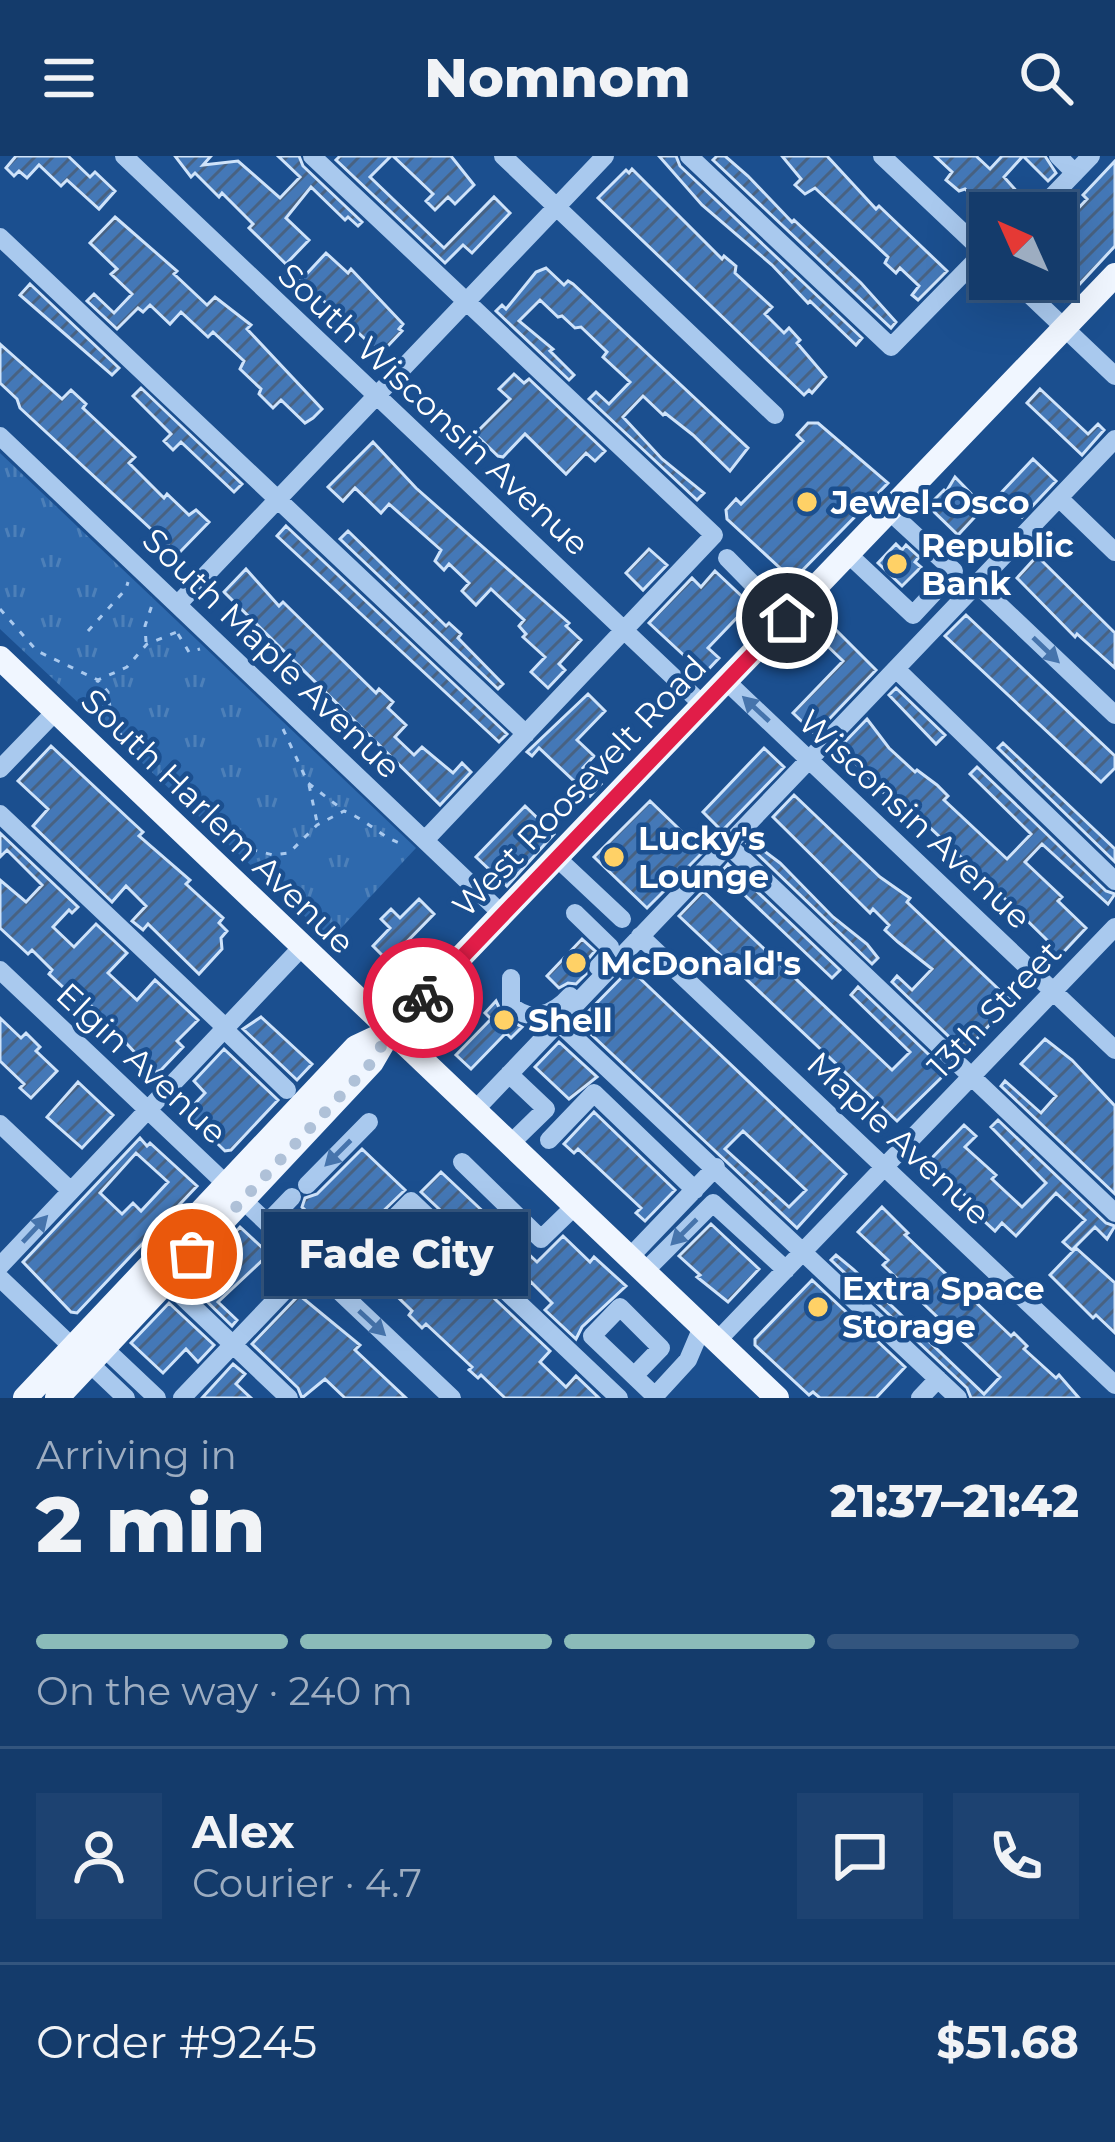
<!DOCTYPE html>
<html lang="en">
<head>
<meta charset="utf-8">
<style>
  :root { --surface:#143b6b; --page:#1d4271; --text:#f1f3f6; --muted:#9dadc1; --line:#33557e; --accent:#8bbbb9 }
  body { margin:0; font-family:Montserrat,sans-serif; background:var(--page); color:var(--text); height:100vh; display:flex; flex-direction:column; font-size:45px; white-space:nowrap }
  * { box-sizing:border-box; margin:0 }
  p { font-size:39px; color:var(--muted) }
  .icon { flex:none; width:66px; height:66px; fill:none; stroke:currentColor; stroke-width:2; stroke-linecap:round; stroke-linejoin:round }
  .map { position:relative; height:1242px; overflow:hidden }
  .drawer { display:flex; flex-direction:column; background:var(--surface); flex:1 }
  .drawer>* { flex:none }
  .needle { width:78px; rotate:315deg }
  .controls { position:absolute; left:969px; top:36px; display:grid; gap:24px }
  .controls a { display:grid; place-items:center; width:108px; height:108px; border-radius:0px; background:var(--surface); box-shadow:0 12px 48px #0002,0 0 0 3px var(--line); font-size:60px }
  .pin { position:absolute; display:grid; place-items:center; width:102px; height:102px; color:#fff; margin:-51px; border:6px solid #fff; border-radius:50%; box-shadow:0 3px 12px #0007 }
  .courier { position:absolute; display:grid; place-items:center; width:120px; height:120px; margin:-60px; border:9px solid #e11d48; border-radius:50%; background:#fff; color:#222; box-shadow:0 3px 15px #0007 }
  .bubble { position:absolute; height:84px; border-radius:0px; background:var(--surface); box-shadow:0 12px 48px #0002,0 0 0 3px var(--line); font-size:39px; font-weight:800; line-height:84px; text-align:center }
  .overview em { font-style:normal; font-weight:800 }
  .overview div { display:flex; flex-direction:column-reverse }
  .overview { display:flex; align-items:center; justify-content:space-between; height:204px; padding:0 36px }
  h1 { font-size:78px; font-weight:800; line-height:90px }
  .bar { display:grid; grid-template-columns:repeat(4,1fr); gap:18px 12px; align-content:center; height:144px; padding:0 36px }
  .bar i { height:15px; border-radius:9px; background:var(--line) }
  .bar .current { background:var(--accent) }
  .bar p { grid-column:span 4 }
  .line { display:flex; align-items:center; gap:30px; padding:0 36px; border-top:3px solid var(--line) }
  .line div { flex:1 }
  .round { display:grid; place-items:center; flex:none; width:126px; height:126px; border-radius:0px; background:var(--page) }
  header { display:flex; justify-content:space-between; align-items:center; height:156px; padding:0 36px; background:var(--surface); font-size:54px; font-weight:800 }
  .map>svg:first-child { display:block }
  .park { fill:url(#park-tufts) }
  .building { fill:url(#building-hatch); stroke:#cfe3fa; stroke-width:3; fill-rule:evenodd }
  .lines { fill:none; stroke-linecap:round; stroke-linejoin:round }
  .path { stroke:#a9c9ee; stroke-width:3; stroke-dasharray:6 9; stroke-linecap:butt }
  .minor { stroke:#a9c9ee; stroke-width:18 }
  .major { stroke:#f0f6ff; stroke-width:24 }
  .oneway { fill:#4674ac }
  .done { stroke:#afc1d8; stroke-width:12; stroke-dasharray:0 21.6 }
  .route { stroke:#e11d48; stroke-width:15 }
  .poi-dot { fill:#ffd166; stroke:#1b4f8f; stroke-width:4.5 }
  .labels { text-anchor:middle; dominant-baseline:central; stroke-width:9; stroke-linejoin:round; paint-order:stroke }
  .street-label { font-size:33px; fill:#fff; stroke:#1b4f8f }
  .poi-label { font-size:33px; font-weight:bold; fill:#fff; stroke:#1b4f8f; text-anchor:start }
</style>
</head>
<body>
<header><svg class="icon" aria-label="menu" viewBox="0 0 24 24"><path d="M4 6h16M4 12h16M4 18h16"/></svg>Nomnom<svg class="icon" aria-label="search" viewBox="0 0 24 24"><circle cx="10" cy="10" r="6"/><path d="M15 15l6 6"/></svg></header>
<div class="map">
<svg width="1115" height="1242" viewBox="0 0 1115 1242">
  <defs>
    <pattern id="park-tufts" width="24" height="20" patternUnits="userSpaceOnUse" patternTransform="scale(3)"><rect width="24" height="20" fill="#2e69ad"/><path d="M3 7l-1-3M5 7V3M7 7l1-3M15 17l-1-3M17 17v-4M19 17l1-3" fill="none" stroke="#4d80b9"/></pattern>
    <pattern id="building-hatch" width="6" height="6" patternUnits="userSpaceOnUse" patternTransform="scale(3)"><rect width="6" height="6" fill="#4478b7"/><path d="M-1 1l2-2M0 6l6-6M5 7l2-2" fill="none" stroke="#486282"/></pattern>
  </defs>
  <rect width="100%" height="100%" fill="#1b4f8f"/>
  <!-- park -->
  <path class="park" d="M0 297 416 692 330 784 0 473Z"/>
  <!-- building -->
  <path class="building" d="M16 0H68L90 21 95 16 115 35 99 53 67 24 61 30 39 9 27 22 19 15 14 20 6 12Z
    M175 0H211L203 9 238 5 280 42 300 21 278 0H299L303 10 362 66 358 70 348 61 345 64 311 31 286 62 309 84 286 108 249 72 253 68 222 37 219 41 195 17 191 21Z
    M340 0H391L370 21 444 92 494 41 510 57 472 97 463 89 445 107 336 4Z
    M393 0H451L474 29 455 48 448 41 435 54 426 45 433 38Z
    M659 0H676L680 10 862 182 856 189 810 145 808 147 772 109 702 49Z
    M717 0H725L748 20 792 66 794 64 861 127 896 166 891 172 713 4Z
    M782 0H827L876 53 879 50 947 115 918 144 912 139 919 130 900 112 896 117 885 107 888 101 815 32 805 38 795 29 801 23Z
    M935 0H976L990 13 1002 0H1045L1056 17 1048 25 1023 0 1004 21 1027 47 1023 57H991L965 33 959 35 946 24 952 16Z
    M1115 5V90L1064 145 1054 135 1062 126 1056 120V76L1087 43 1083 39Z
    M632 13 722 103 724 100 736 110 735 117 772 151 765 158 784 177 789 172 800 184 797 187 826 221 812 237 809 234 804 239 598 42 626 14 629 17Z
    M115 61 177 115 174 118 207 149 215 141 251 169 247 173 322 253 313 262 305 267 281 244 273 252 259 238 261 233 240 213 244 205 213 176 208 181 181 156 170 168 150 149 143 156 138 152 117 173 87 145 94 138 114 157 132 138 111 118 117 113 90 87Z
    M326 97 348 117 351 113 403 168 399 173 402 175 384 194 380 190 376 193 301 124Z
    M546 112 564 129 568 125 573 128 748 292 730 315 693 279 665 257 663 259 643 240 623 261 662 303 704 337 697 344 589 243 596 236 609 248 630 226 603 201 607 196 581 171 575 172 562 160 558 161 540 144 519 165 553 193 550 195 574 219 569 224 496 155 502 149 506 153 536 116Z
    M30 128 119 212 112 219 20 139Z
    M0 188 62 243 71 234 86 248 83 252 135 301 129 307 164 342 167 338 189 359 196 354 209 366 178 398 20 252 17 243 0 227Z
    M514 218 524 227 529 223 605 295 595 305 586 297 566 318 525 278 503 301 498 300 475 278 510 243 499 233Z
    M141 232 242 328 234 336 181 286 173 294 164 285 171 278 133 240Z
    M1040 233 1088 278 1098 268 1104 274 1082 299 1027 247Z
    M808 267H818L888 327 793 424 727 363 726 354 736 343 741 348 803 285 797 279Z
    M373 286 416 332 569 467 566 470 581 484 559 508 565 514 548 532 531 516 545 501 523 481 526 478 519 470 524 464 491 433 476 449 462 435 469 427 449 408 444 414 435 405 441 394 389 348 381 357 355 332 343 345 328 331Z
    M1033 303 1056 325 1022 361 999 339Z
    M955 321 984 351 958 379 928 350 944 334 946 336Z
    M286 370 507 578 499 586 277 380Z
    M348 375 446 470 449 467 461 478 458 482 503 528 498 533 340 383Z
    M896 388 902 394 906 389 919 401 915 406 921 411 902 430 878 407Z
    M649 393 667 409 643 434 626 417Z
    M1037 400 1115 477V512L1077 478 1075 481 1017 422Z
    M246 413 279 450 283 446 376 537 379 533 393 546 388 552 406 569 395 581 414 599 422 591 453 617 462 607 471 616 440 649 224 436Z
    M715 415 750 448 708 492 719 502 704 518 649 467 692 422 701 431Z
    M966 459 1115 600V612L1101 626 945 480Z
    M823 461 876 514 815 578 793 557 843 505 811 474Z
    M896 532 945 579 936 588 889 539Z
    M588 538 605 555 577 584 594 600 583 612 601 628 590 640 539 592 532 600 527 596Z
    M867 563 889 592 915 616 917 614 937 629 948 640 944 644 1007 703 1031 678 970 618 977 611 1106 735 1115 738 1108 748 1042 688 1025 706 1062 741 1058 745 1086 772 1058 802 1044 789 1048 785 999 737 906 649 885 634 883 636 840 591Z
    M1003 587 1115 693V706L998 592Z
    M51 590 130 664 143 676 139 680 190 724 186 728 223 762 219 767 227 775 221 782 222 793 199 818 148 768 143 774 132 765 146 750 126 730 112 746 33 670 48 653 18 625Z
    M764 592 784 611 722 675 703 656Z
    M794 639 880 721 910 742 907 746 1011 845 965 896 892 826 897 820 912 834 932 813 898 786 885 774 889 769 873 753 870 757 773 661Z
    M650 645 703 696 647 752 594 701Z
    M525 650 554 678 507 730 476 701Z
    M0 677 78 751 72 757 69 754 53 771 74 791 96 768 127 797 108 817 137 844 155 824 198 864 177 885 183 891 161 914 154 917 83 841 80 845 63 831 49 818 52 814 32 794 28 798 0 772V724L26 746 42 729 7 694 0 701Z
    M751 685 780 707 833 761 867 788 878 802 872 808 747 688Z
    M728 708 840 814 832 822 732 727 722 715Z
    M703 735 892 914 910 896 851 839 858 831 947 916 897 965 679 760Z
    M419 743 434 758 388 805 373 790 390 772 381 763 391 753 400 762Z
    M582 783 595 795 585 807 586 818 576 828 568 827 559 832 547 820Z
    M630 813 846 1018 797 1072 578 866ZM743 975 806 1034 789 1051 725 993Z
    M496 845 503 860 522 871 511 882 506 877 471 913 456 899 491 863 485 857Z
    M261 861 312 908 297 924 243 873Z
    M0 862 21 882 26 877 40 891 36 895 57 915 31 942 20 932 24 928 0 905Z
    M1045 883 1072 904 1115 950V1038L1001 930 1005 925 1041 957 1056 940 1021 908Z
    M559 886 597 921 569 943 535 911Z
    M224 893 278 944 231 994 225 995 186 957 205 937 194 925Z
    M78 926 113 959 82 992 47 961Z
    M594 956 675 1034 645 1065 636 1057 641 1052 578 993 574 997 564 988Z
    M998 964 1106 1067 1115 1070 1107 1083 1095 1071 1072 1094 1063 1086 1085 1064 1056 1037 1016 1080 1002 1067 995 1075 983 1064 987 1059 928 1006 964 969 976 980 965 991 996 1019 992 1023 1022 1051 1046 1027 991 971Z
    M140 982 147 990 150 987 197 1030 77 1157 71 1156 23 1106ZM136 997 168 1026 141 1055 133 1047 122 1058 100 1037Z
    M362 993 405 1034 345 1092 302 1051 305 1042 317 1038Z
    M441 1016 537 1106 563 1080 590 1106 594 1101 626 1130 582 1171 576 1183 545 1154 552 1147 531 1126 524 1133 421 1036Z
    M882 1051 908 1077 905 1079 1011 1180 1014 1177 1027 1190 1024 1193 1056 1222 1059 1219 1079 1242H971L967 1232 831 1104 836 1099 853 1113 984 1238 1000 1221 883 1109 888 1104 858 1076Z
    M411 1064 550 1195 540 1206 566 1231 576 1220 599 1242H505L481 1219 478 1222 469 1214 472 1211 426 1168 422 1172 409 1159 412 1155 374 1118 371 1120 363 1112Z
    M711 1068 759 1113 728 1146 697 1121 700 1119 679 1100Z
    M240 1071 269 1098 218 1146 237 1164 232 1170 188 1127Z
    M1076 1092 1115 1127V1177L1096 1159 1093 1162 1050 1119Z
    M812 1124 905 1211 876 1242H820L813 1236 809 1239 755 1189V1183Z
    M299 1139 360 1189 355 1194 406 1242H345L325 1223 302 1242 298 1232 252 1188Z
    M169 1147 214 1189 198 1206 186 1193 163 1217 131 1187Z
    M233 1208 245 1218 236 1228 251 1242H202Z"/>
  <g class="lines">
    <!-- path -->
    <path class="path" d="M0 453 37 495 98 524 108 536 112 568 134 594 207 653 230 680 250 693 273 699 289 697 317 669 344 655C368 664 381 682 405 689
      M88 475 126 433 128 426
      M178 478 189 496 200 493
      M146 486 145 470 152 449
      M85 554 98 524 127 511 147 488 182 474
      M283 573 308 627 343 654
      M309 629 317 666"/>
    <!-- minor -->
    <path class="minor" d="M124 0 703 549
      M312 0 714 379 425 684
      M503 0 775 259
      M689 0 891 191 984 96
      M882 0 990 102
      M1058 0 1075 17
      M1036 57 1091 0
      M0 81 526 578
      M1013 123 1115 220
      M0 280 502 758
      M1059 342 1115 396
      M848 398 913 459 954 415 889 355
      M727 402 786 462
      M977 428 1115 559
      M178 448 605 0
      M896 513 1115 725
      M726 525 1115 894
      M0 613 56 555
      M0 658 225 871
      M728 689 1115 1057
      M557 702 622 763
      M575 757 610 791 611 797 598 811
      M640 780 1115 1229
      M0 814 452 1242
      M511 822V849C530 868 554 858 570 840
      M558 866 958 1242
      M224 873 287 934
      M509 918 546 953 510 988
      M474 955 1115 283
      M0 968 71 1035
      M549 984 594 937 695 1034
      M462 1006 541 1083 575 1050
      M307 1029 369 966
      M267 1067 292 1041
      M629 1102 716 1011
      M0 1110 302 791
      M644 1116 713 1047 786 1114
      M0 1122 126 1242
      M166 1125 289 1242
      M330 1127 411 1045 619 1242
      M717 1185 1115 771
      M104 1192 157 1242
      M634 1220 661 1192 620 1151 592 1180 655 1240
      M182 1242 310 1108
      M653 1242 688 1204 702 1171
      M920 1242 938 1223"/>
    <!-- major -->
    <path class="major" d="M0 502 777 1242
      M25 1242 356 891 388 876
      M57 1242 372 906 390 875 1115 119"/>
  </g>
  <!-- one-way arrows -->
  <defs><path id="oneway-solid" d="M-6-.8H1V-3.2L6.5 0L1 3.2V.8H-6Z" transform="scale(3)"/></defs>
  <g class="oneway">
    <use href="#oneway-solid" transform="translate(1046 494) rotate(44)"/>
    <use href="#oneway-solid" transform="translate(756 553) rotate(-137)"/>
    <use href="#oneway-solid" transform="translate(338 997) rotate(135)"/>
    <use href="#oneway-solid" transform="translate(35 1073) rotate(-47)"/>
    <use href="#oneway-solid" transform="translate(684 1076) rotate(135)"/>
    <use href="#oneway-solid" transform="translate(372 1167) rotate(43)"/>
  </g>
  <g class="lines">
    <!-- done -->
    <path class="done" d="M192 1098 372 906 390 875 423 842"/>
    <!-- route -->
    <path class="route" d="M423 842 787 462"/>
  </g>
  <!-- markers -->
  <g class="poi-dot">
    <circle cx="807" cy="346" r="12"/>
    <circle cx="897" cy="408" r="12"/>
    <circle cx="614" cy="701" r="12"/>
    <circle cx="576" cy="807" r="12"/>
    <circle cx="504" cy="864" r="12"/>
    <circle cx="818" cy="1151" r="12"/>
  </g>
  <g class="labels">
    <!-- street labels -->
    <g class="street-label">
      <text transform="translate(434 253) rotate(43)">South Wisconsin Avenue</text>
      <text transform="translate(272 497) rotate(44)">South Maple Avenue</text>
      <text transform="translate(579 630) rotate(-46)">West Roosevelt Road</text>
      <text transform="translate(915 663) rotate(43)">Wisconsin Avenue</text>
      <text transform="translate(218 665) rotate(44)">South Harlem Avenue</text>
      <text transform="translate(994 853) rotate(-46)">13th Street</text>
      <text transform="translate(142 907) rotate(43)">Elgin Avenue</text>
      <text transform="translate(899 982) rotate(43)">Maple Avenue</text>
    </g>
    <!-- poi labels -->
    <g class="poi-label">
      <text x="831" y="346">Jewel-Osco</text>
      <text x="921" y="389">Republic<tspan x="921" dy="38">Bank</tspan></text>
      <text x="638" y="682">Lucky's<tspan x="638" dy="38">Lounge</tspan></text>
      <text x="600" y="807">McDonald's</text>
      <text x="528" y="864">Shell</text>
      <text x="842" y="1132">Extra Space<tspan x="842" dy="38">Storage</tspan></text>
    </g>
  </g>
</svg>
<div class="controls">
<a><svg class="needle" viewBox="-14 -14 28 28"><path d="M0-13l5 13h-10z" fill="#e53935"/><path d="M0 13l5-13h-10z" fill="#9dadc1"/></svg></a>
</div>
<div class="pin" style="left:192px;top:1098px;background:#ea580c"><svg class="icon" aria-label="bag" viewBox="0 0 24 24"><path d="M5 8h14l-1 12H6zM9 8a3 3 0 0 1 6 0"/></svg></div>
<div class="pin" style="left:787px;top:462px;background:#1f2937"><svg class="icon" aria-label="home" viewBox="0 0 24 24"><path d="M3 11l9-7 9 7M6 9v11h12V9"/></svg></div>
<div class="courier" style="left:423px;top:842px"><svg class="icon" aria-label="bike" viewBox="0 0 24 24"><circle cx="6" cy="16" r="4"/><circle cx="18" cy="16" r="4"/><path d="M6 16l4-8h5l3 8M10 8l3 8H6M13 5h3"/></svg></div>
<div class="bubble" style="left:264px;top:1056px;width:264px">Fade City</div>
</div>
<section class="drawer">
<div class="overview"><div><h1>2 min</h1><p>Arriving in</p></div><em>21:37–21:42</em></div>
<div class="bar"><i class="current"></i><i class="current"></i><i class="current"></i><i></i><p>On the way · 240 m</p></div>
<div class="line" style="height:216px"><a class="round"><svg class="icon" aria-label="person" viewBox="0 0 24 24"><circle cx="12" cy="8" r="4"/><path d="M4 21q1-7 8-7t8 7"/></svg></a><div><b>Alex</b><p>Courier · 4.7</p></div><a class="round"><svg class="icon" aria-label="chat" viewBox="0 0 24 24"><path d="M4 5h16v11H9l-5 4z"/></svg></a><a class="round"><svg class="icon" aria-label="phone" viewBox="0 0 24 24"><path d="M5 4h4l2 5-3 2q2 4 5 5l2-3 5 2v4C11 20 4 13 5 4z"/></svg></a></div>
<div class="line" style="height:156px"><div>Order #9245</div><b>$51.68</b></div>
</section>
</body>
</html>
